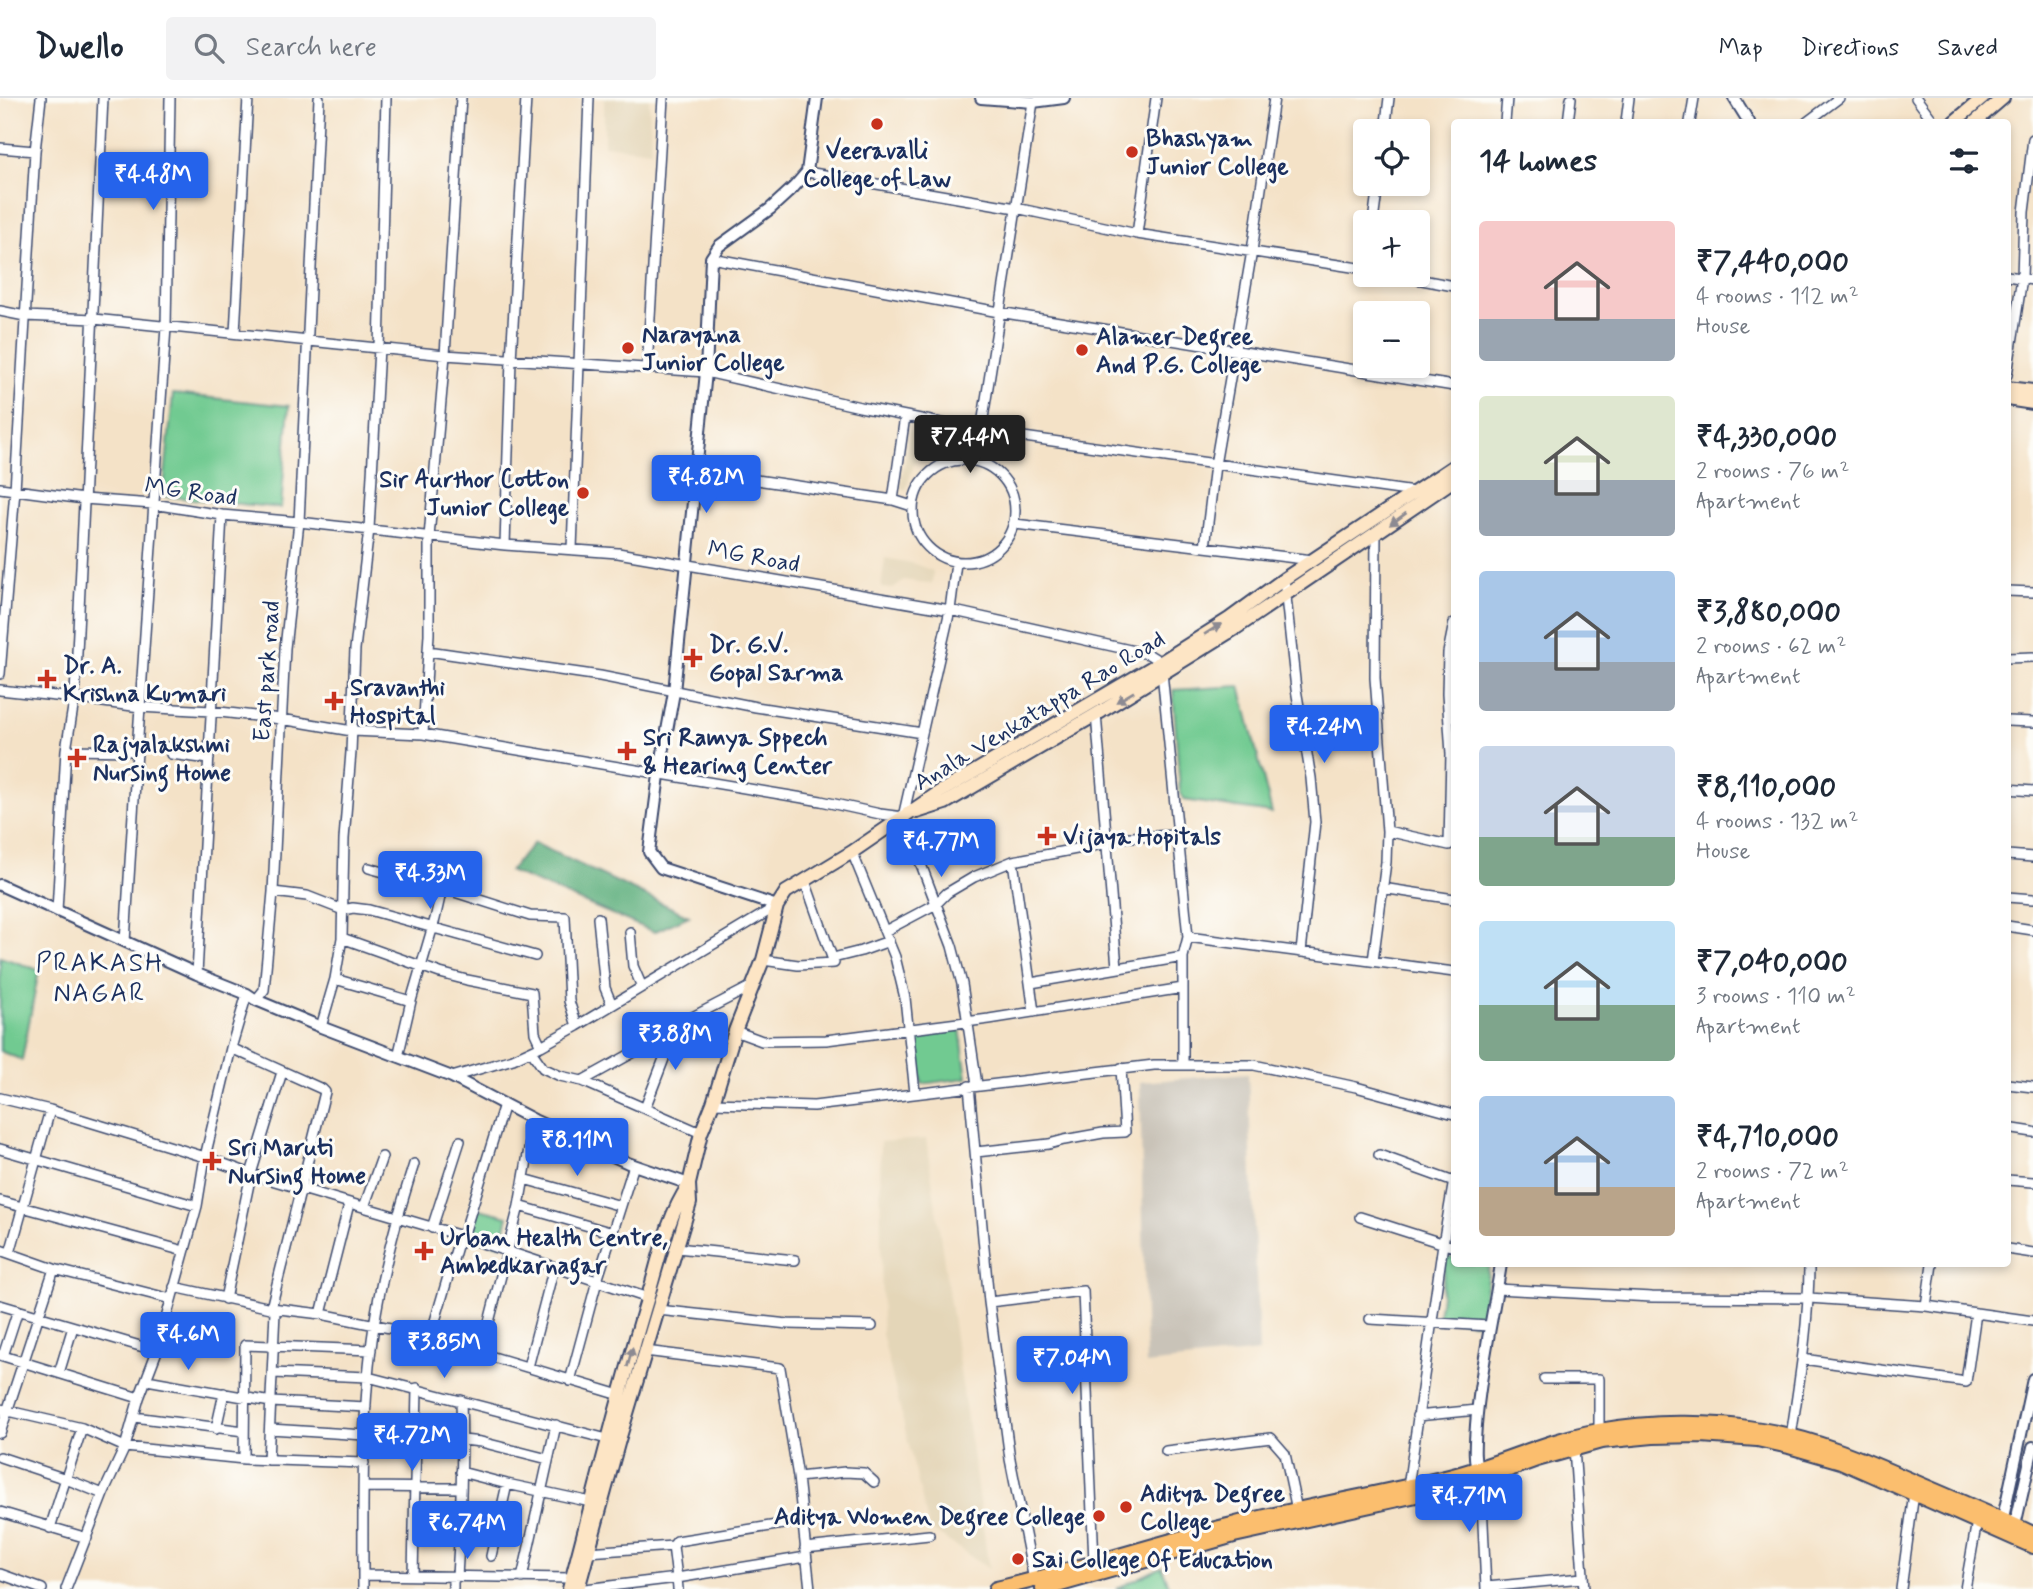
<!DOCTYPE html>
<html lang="en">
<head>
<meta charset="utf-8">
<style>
	body { margin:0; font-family:Mynerve,sans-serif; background:#f2f2f3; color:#1f2937; height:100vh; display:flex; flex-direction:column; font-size:26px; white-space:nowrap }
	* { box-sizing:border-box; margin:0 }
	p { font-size:23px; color:#747a83 }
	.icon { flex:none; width:38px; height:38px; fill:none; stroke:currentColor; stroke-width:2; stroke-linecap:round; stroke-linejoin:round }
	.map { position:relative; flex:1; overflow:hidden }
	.panel { position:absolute; left:1451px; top:21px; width:560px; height:1148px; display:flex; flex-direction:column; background:#fff; border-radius:7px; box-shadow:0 4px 10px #0003 }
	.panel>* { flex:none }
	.fabs { position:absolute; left:1353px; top:21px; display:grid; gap:14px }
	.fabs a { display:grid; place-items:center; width:77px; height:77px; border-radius:7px; background:#fff; box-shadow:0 4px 10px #0003; font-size:35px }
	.price { position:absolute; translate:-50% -60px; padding:0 16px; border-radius:7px; background:#2563eb; color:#fff; font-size:23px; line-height:46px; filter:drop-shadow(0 2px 4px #0008) }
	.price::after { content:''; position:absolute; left:50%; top:42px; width:21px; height:16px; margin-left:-10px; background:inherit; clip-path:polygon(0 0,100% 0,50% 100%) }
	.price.current { background:#222; color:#fff }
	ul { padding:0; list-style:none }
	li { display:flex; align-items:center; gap:21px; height:175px; padding:0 28px }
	li span { display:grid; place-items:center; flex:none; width:196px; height:140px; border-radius:7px; color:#555 }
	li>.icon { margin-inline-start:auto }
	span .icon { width:84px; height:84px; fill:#fffc; stroke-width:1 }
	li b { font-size:30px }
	h2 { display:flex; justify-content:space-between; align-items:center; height:84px; padding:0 28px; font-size:30px }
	header { display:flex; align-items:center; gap:42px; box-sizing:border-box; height:98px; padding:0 35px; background:#fff; border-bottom:2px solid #e0e1e3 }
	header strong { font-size:33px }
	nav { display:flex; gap:38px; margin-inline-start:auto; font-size:24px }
	.search { width:490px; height:63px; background:#f2f2f3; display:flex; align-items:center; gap:18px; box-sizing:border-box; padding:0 24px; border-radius:7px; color:#747a83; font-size:26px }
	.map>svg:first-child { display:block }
	.built { fill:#e4d6b8 }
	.industrial { fill:#c9c3b8 }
	.green { fill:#71ca91; stroke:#467c78; stroke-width:2 }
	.forest { fill:#5cae7b; stroke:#3c6e6c; stroke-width:2 }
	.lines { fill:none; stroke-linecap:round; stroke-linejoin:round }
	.minor-casing { stroke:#3c4a6e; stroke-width:12 }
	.tertiary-casing { stroke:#3c4a6e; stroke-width:14 }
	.secondary-casing { stroke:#3c4a6e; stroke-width:16 }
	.primary-casing { stroke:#3c4a6e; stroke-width:18 }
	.minor { stroke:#fff; stroke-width:9 }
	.tertiary { stroke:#fff; stroke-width:10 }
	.secondary { stroke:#fde5c5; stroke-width:12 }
	.primary { stroke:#fbbe6e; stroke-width:14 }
	.oneway { fill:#8c8a92 }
	.poi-dot { fill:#c8321e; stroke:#fdfcf7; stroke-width:2.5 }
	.labels { text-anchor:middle; stroke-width:6; stroke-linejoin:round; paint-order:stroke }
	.poi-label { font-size:24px; font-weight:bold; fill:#1b2f5e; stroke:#fdfcf7; text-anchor:start }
	.street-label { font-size:24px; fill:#1b2f5e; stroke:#fdfcf7 }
	.neighbourhood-label { font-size:26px; letter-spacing:2px; fill:#1b2f5e; stroke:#fdfcf7 }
</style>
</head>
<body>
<header>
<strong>Dwello</strong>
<div class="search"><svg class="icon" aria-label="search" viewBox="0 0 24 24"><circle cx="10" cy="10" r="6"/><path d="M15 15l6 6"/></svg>Search here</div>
<nav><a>Map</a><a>Directions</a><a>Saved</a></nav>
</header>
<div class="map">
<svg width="2033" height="1491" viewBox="0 0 2033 1491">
	<rect width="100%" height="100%" fill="#fdfcf7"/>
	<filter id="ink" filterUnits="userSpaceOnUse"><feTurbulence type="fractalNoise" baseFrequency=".0143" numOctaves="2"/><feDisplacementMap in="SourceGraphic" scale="14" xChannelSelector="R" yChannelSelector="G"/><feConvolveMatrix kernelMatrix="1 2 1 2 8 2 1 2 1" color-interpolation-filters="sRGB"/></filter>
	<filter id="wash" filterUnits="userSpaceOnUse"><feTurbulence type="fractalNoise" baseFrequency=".00686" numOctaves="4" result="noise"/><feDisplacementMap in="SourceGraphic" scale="28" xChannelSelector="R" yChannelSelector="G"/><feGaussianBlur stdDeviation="1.57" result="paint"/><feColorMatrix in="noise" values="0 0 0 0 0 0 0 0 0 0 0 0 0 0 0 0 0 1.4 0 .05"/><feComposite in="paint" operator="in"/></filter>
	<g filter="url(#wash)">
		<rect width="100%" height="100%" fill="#f4e2c7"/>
		<path class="built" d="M604,0H649L651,53L604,47Z
			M910,333L963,339L961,354L917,356L906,392L900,389Z
			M885,460L915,466L933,473L932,486L904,482L893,491L881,490Z
			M926,1041L989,1471L929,1430L882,1236L880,1044Z"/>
		<path class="industrial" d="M1248,975L1259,1254L1146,1266L1140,984Z"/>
		<path class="green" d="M173,296L289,308L281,410L163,398Z
			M1240,588L1272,715L1184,702L1180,694L1173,592Z
			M0,859L39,872L22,962L0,953Z
			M960,930L967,980L922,986L915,936Z
			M475,1110L508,1118L501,1147L468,1139Z
			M1446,1159L1454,1160V1166H1489L1481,1225L1438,1219Z
			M1162,1469L1170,1491H1116Z"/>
		<path class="forest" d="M534,745L689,818L654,834L509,773Z"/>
	</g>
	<g filter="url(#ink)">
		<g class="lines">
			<g class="minor-casing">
				<path id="minor" d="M1916,0L1934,24
					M1505,24L1507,0
					M1568,24L1571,0
					M1626,24L1629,0
					M1690,24L1694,0
					M1807,24L1839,0
					M1385,33L1389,0
					M0,50L35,53
					M807,74L1016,110L1137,136L1365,171
					M1373,124L1378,86
					M1137,136L1156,0
					M711,160L999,214L1454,288
					M1395,177L1454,188
					M2007,178L2033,182
					M0,213L25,218L94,221L445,257L706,274L860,309L981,333L1414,394L1415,396
					M235,235L248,0
					M647,270L663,0
					M2007,277L2022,180L2024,114L2033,41
					M913 413a51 51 0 1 1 102 0a51 51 0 1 1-102 0Z
					M973,362L981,333L1033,4
					M695,373L893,402L912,408
					M0,390L84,401L153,406L222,417L299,424L505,447L618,455L950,512L1148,556L1161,564L1188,839L1183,859V966
					M893,402L905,318
					M1015,426L1312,462
					M505,447L511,262L526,0
					M1205,449L1215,367L1252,153L1274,0
					M572,451L589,0
					M956,465L950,512L903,719L952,848L962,886L977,987
					M1284,481L1296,591L1311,680L1315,724L1301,854
					M2007,493L2033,494
					M428,553L600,578L756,609L922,635
					M2007,560L2033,559
					M0,576L15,392L35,53L41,0
					M0,592L74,600L140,609L211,613L281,621L352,633L423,636L821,703L880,716L903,719
					M1096,616L1117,869
					M2007,623L2033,624
					M423,636L429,536V439L445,257L461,0
					M137,648L171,649V656L209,661
					M66,652L137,653L166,229L170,0
					M2007,691L2033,693
					M1387,733L1449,747L1451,656L1447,596L1448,555L1454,525
					M1108,740L1178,737
					M852,754L895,859L905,900L915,995
					M2007,757L2033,759
					M1013,763L1034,914
					M369,770L442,790L530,818L565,819L569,903L577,928
					M1382,790L1454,801
					M273,794L307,798L343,812L353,810L369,812L535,858
					M2007,799L2033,801
					M57,813L66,652L75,597L103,0
					M598,820L605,890L612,907
					M2007,828L2033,832
					M885,833L936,806L947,795L974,779L1013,763L1108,745
					M630,834L633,868L642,889
					M1188,839L1454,874
					M342,840L440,875L467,882L532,895L535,935L541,948
					M125,844L137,653
					M833,860L861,853L889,843
					M763,862L798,867L834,865L805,783
					M1373,863L1386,764L1387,733L1375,580L1376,436
					M197,876L222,417
					M335,881L411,903
					M1031,885L1183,859
					M256,902L264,892L273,794L285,550L299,424L319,0
					M321,929L335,881L342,840L344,741L351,654L355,551L369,431L379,250L386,0
					M735,933L762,943L826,942L989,921L1183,890
					M231,950L322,991L325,994L271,1210L275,1214L268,1362
					M531,953L543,970L560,978L582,983L701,1035
					M398,959L411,903L435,821L442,790
					M452,979L513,961L541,948L577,928L777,808
					M582,983L647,947L677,927L754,887
					M2007,986L2033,989
					M969,988L989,1204L1010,1361L1034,1482L1037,1484
					M0,1000L50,1012L205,1059L251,1076L455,1136L648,1200
					M713,1005L814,1008L1154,967H1254L1356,989L1454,1016
					M645,1010L677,927
					M2007,1030L2033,1034
					M0,1051L197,1108
					M976,1054L1049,1046L1064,1042L1103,1035L1125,1034L1121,970
					M1379,1057L1454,1084
					M524,1081L621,1108
					M2007,1082L2033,1084
					M0,1103L184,1153
					M519,1108L613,1135
					M364,1109L382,1059
					M1360,1119L1454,1149
					M432,1130L460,1043
					M463,1139L504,1006
					M677,1150L795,1162
					M2007,1151L2033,1155
					M0,1152L54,1171L171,1201
					M10,1155L50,1012
					M174,1189L271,1210L321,1216L410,1234L620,1297
					M1497,1191L1652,1199L1809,1200L1926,1208L2033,1223
					M225,1201L251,1076L282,974
					M989,1204L1083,1193L1094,1465
					M0,1207L157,1253
					M1926,1208L1932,1166
					M658,1212L788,1226L872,1228
					M321,1216L349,1106
					M1370,1221L1489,1228
					M430,1240L460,1138
					M645,1253L780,1270L798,1379L810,1491
					M481,1255L519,1108L534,1022
					M0,1257L139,1300
					M3,1258L18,1212
					M1803,1261L1966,1284L1976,1215
					M528,1269L554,1169
					M59,1275L73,1229
					M273,1275L368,1279L607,1341
					M1544,1281H1599V1333
					M147,1282L271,1304L366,1309
					M570,1283L597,1183L634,1067
					M0,1311L82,1330L125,1349L244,1361L364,1365
					M1417,1318L1477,1312
					M134,1319L244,1333
					M216,1331L224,1295
					M270,1331L365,1337
					M0,1335L54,1171
					M1791,1338C1800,1280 1809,1224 1809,1166
					M463,1342L481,1344L548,1361
					M1574,1350L1584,1491
					M1166,1353L1271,1340L1285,1356L1297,1412
					M0,1359L66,1381L103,1396
					M244,1361L245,1247L371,1252
					M461,1374L507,1386L591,1404
					M798,1379L845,1374L864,1375L874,1384
					M1481,1382L1486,1491
					M364,1389L461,1390
					M1408,1389L1443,1146L1454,1082
					M0,1414L87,1440
					M50,1430L82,1330
					M673,1448L677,1480L806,1459
					M805,1450L929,1437
					M588,1454L673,1448L677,1443L802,1423
					M491,1458L507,1386
					M0,1476L42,1491
					M363,1477L571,1480
					M413,1477L417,1290
					M522,1480L556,1327
					M1487,1489L1582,1480
					M66,1491L103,1396L125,1349L139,1300L157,1253L197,1108L205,1059L231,950L247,896
					M363,1491C363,1404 361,1314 374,1228C382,1173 397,1119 414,1066
					M453,1491V1482L457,1478C461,1419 463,1360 461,1302
					M585,1491L677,1480L678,1491
					M1901,1491L1914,1395
					M1965,1491L1977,1423"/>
			</g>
			<g class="tertiary-casing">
				<path id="tertiary" d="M981,0L1033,4L1064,0
					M1734,0L1749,24
					M0,787L197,876L247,896L256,902L321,929L452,979L534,1022L628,1065L689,1086
					M777,808L661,770L649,754L659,677L674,594L706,274L711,160L719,148L770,111L794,89L807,74L817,0
					M1478,1376C1473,1360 1475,1344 1476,1327C1480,1273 1493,1219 1501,1166
					M2001,1429L2033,1281
					M2014,1432L2033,1349"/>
			</g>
			<g class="secondary-casing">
				<path id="secondary" d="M1954,24L1983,0
					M1975,24L2003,0
					M2007,290L2033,293
					M2007,301L2033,305
					M917,714L945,705L1102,613L1236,530L1454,382
					M569,1491C595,1394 618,1297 647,1202C659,1163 666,1120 689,1087
					M578,1491L619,1342L690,1105L689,1086L701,1035L713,1005L735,933L763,862L777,808L786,794L852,754L938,695L1161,564L1229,521L1284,481L1454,368"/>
			</g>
			<g class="primary-casing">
				<path id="primary" d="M996,1491C1076,1473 1153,1446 1232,1427C1303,1409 1377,1397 1449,1379C1499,1367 1547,1342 1599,1333C1649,1324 1710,1323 1761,1332C1815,1341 1864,1362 1914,1384C1954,1401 1994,1418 2033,1436
					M1043,1491L1234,1437L1471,1385L1537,1361L1601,1343L1653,1338L1701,1337L1757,1341L1789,1348L1841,1363L2033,1448"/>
			</g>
			<use href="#minor" class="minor"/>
			<use href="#tertiary" class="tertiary"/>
			<use href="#secondary" class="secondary"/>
			<use href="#primary" class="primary"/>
		</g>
		<defs><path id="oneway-solid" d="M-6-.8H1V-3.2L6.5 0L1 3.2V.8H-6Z" transform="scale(1.75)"/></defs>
		<g class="oneway">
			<use href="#oneway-solid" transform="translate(1398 421) rotate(144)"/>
			<use href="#oneway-solid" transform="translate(1213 531) rotate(-32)"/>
			<use href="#oneway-solid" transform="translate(1125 599) rotate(149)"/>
			<use href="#oneway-solid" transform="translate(630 1259) rotate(-75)"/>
		</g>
	</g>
	<g class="poi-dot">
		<circle cx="877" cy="26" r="7"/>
		<circle cx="1132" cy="54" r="7"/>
		<circle cx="628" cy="250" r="7"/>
		<circle cx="1082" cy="252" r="7"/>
		<circle cx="583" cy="395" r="7"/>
		<path d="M689.5 549.5h7v7h7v7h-7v7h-7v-7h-7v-7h7z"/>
		<path d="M43.5 570.5h7v7h7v7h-7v7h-7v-7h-7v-7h7z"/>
		<path d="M330.5 592.5h7v7h7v7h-7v7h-7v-7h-7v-7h7z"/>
		<path d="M623.5 642.5h7v7h7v7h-7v7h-7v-7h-7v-7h7z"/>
		<path d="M73.5 649.5h7v7h7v7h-7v7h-7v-7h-7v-7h7z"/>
		<path d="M1043.5 727.5h7v7h7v7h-7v7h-7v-7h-7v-7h7z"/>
		<path d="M208.5 1052.5h7v7h7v7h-7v7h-7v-7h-7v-7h7z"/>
		<path d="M420.5 1142.5h7v7h7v7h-7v7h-7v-7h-7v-7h7z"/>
		<circle cx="1126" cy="1409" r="7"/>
		<circle cx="1099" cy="1418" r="7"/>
		<circle cx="1018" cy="1461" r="7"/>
	</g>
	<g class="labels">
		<g class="poi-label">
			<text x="1146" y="48">Bhashyam<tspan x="1146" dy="28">Junior College</tspan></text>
			<text x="877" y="60" text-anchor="middle">Veeravalli<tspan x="877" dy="28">College of Law</tspan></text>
			<text x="642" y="244">Narayana<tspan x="642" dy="28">Junior College</tspan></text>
			<text x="1096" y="246">Alamer Degree<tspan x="1096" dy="28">And P.G. College</tspan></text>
			<text x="569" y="389" text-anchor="end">Sir Aurthor Cotton<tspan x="569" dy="28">Junior College</tspan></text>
			<text x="709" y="554">Dr. G.V.<tspan x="709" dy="28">Gopal Sarma</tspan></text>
			<text x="63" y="575">Dr. A.<tspan x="63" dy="28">Krishna Kumari</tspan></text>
			<text x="350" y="597">Sravanthi<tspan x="350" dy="28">Hospital</tspan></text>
			<text x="643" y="647">Sri Ramya Sppech<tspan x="643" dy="28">&amp; Hearing Center</tspan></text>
			<text x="93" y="654">Rajyalakshmi<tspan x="93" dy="28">Nursing Home</tspan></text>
			<text x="1063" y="746">Vijaya Hopitals</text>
			<text x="228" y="1057">Sri Maruti<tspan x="228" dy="28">Nursing Home</tspan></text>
			<text x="440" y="1147">Urban Health Centre,<tspan x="440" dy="28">Ambedkarnagar</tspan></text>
			<text x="1140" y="1403">Aditya Degree<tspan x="1140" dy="28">College</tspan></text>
			<text x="1085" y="1426" text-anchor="end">Aditya Women Degree College</text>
			<text x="1032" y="1469">Sai College Of Education</text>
		</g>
		<g class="street-label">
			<text transform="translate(191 393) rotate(8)" y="8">MG Road</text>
			<text transform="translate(754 458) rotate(10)" y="8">MG Road</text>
			<text transform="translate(266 573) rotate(-86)" y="8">East park road</text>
			<text transform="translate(1039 612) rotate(-31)" y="8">Anala Venkatappa Rao Road</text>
		</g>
		<g class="neighbourhood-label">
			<text x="100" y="873">PRAKASH<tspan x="100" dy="30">NAGAR</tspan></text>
		</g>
	</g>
</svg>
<div class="fabs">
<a><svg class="icon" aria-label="locate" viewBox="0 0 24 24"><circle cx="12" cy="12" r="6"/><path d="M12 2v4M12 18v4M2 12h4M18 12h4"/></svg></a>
<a>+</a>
<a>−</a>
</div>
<b class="price" style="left:153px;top:114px">₹4.48M</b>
<b class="price current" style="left:970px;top:377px">₹7.44M</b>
<b class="price" style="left:706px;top:417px">₹4.82M</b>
<b class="price" style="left:1324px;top:667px">₹4.24M</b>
<b class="price" style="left:941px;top:781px">₹4.77M</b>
<b class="price" style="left:430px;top:813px">₹4.33M</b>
<b class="price" style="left:675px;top:974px">₹3.88M</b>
<b class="price" style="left:577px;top:1080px">₹8.11M</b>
<b class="price" style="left:188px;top:1274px">₹4.6M</b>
<b class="price" style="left:444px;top:1282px">₹3.85M</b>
<b class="price" style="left:1072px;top:1298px">₹7.04M</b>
<b class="price" style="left:412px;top:1375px">₹4.72M</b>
<b class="price" style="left:1469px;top:1436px">₹4.71M</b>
<b class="price" style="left:467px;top:1463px">₹6.74M</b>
<section class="panel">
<h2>14 homes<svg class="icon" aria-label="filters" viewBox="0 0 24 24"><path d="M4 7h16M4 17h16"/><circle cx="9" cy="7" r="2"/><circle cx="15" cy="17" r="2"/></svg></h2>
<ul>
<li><span style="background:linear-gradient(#f6c9c9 70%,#9aa5b1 0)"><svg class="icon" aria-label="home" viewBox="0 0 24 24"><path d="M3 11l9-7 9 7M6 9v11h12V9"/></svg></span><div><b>₹7,440,000</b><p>4 rooms · 112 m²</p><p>House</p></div></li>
<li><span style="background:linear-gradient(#dfe7d0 60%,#9aa5b1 0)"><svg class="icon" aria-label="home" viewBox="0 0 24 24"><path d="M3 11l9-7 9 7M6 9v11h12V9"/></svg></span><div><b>₹4,330,000</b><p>2 rooms · 76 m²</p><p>Apartment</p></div></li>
<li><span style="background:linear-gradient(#a9c7e8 65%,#9aa5b1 0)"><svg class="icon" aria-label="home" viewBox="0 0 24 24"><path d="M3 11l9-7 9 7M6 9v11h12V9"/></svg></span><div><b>₹3,880,000</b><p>2 rooms · 62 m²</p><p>Apartment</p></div></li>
<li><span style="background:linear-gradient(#c9d6e8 65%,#7fa58c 0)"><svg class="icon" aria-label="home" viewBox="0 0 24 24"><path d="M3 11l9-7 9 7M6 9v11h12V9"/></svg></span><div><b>₹8,110,000</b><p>4 rooms · 132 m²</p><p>House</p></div></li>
<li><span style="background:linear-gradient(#bfe0f5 60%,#7fa58c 0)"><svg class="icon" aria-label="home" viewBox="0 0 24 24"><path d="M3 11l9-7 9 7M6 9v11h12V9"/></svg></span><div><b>₹7,040,000</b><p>3 rooms · 110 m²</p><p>Apartment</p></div></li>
<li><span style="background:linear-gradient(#a9c7e8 65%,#b9a48a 0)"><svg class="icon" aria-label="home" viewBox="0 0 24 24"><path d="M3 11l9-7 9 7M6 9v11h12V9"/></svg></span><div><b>₹4,710,000</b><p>2 rooms · 72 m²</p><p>Apartment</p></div></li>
</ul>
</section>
</div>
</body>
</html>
